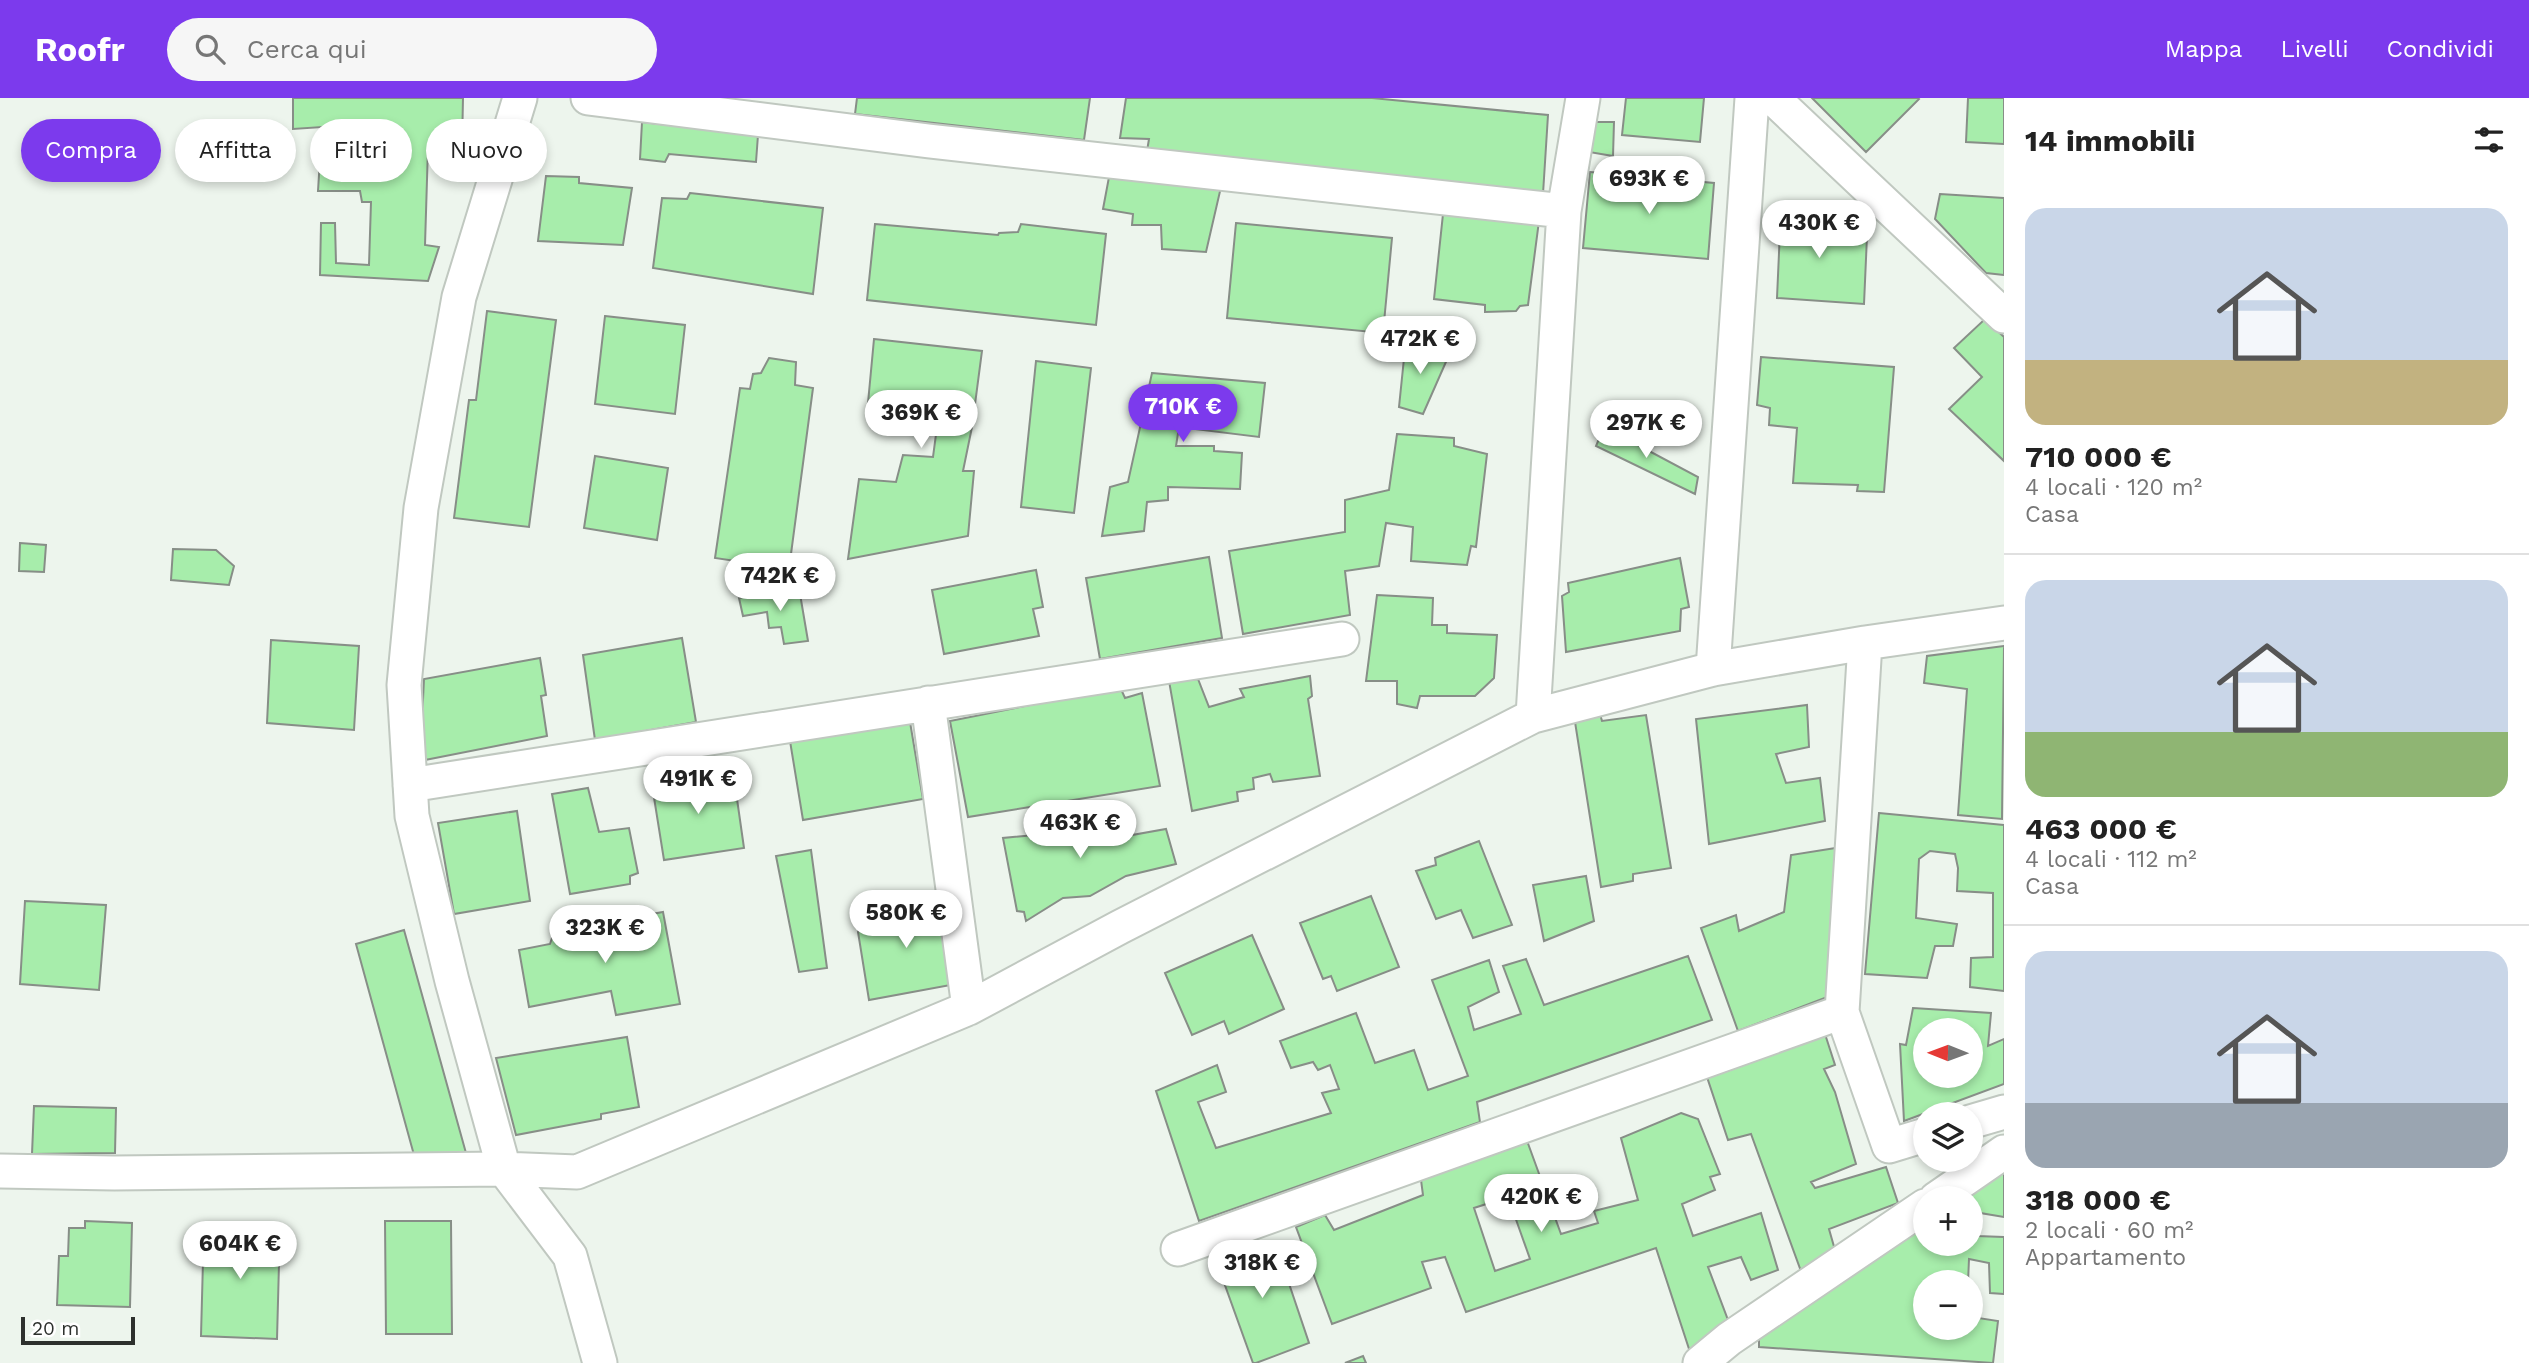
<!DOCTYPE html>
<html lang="it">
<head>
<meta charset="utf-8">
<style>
	body { margin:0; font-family:"Work Sans",sans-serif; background:#f6f6f6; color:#222; height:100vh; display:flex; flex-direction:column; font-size:26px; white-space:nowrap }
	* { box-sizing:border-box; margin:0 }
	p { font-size:23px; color:#767676 }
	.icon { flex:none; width:38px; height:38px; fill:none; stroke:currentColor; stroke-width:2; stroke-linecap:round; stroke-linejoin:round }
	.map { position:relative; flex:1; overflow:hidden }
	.side { display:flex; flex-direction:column; background:#fff; width:525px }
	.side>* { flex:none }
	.banner { position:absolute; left:21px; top:21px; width:665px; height:63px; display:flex; gap:14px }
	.needle { width:46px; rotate:271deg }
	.buttons { position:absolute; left:1913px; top:920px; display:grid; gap:14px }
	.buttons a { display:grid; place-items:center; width:70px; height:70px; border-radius:50%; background:#fff; box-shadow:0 4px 10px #0003; font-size:35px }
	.scale { position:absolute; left:21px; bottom:18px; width:114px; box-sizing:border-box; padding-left:7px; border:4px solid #2d302d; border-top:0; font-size:19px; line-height:24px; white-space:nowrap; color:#2d302d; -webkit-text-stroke:5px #fff; paint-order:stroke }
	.price { position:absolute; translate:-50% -60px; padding:0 16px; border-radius:24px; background:#fff; color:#222; font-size:23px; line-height:46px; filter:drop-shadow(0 2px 4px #0008) }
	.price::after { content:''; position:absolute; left:50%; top:42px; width:21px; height:16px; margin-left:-10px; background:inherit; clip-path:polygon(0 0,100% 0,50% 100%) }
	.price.active { background:#7c3aed; color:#fff }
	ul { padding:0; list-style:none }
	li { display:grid; align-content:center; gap:14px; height:371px; padding:0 21px }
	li+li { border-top:2px solid #e0e0e0 }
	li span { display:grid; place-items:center; height:217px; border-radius:21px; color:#555 }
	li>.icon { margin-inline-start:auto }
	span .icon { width:126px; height:126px; fill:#fffc; stroke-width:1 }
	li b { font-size:30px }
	h2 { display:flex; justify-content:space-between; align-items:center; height:84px; padding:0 21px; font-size:30px }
	.tag { padding:0 24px; border-radius:32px; background:#fff; box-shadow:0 4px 10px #0003; font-size:24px; line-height:63px }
	.tag.active { background:#7c3aed; color:#fff }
	header { display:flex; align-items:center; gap:42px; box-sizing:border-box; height:98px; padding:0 35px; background:#7c3aed; color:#fff }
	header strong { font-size:33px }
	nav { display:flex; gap:38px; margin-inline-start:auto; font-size:24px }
	.search { width:490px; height:63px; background:#f6f6f6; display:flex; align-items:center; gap:18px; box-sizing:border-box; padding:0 24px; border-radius:38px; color:#767676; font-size:26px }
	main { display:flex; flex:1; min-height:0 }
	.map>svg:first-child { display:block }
	.building { fill:#a7edab; stroke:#878e87; stroke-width:2; fill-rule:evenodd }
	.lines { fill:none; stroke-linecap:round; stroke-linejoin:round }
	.minor-casing { stroke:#c0c8c0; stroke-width:37 }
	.minor { stroke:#fff; stroke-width:33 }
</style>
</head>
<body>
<header>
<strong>Roofr</strong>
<div class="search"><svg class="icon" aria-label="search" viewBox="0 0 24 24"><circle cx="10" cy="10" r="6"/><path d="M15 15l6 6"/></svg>Cerca qui</div>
<nav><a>Mappa</a><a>Livelli</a><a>Condividi</a></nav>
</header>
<main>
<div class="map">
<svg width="2004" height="1265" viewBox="0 0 2004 1265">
	<rect width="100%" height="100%" fill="#edf5ed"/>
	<path class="building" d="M293,0H463L462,48L428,49L425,147L439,149L428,183L320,177L321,125H335L336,165L369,167L371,104H362L360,93H318L322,29L293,31Z
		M857,0H1090L1084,42L855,16Z
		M1126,0H1372L1548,17L1543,96L1147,53L1149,41L1120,40Z
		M1626,0H1704L1700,44L1622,37Z
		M1812,0H1918L1919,1L1866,54Z
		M1968,0H2004V46L1966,44Z
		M642,24L758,37L756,64L669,56L665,64L640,61Z
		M1591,24H1614L1613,58L1589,54Z
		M1590,74L1714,85L1708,161L1583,150Z
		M546,78L579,79V85L632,90L623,147L538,143Z
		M1109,79L1221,89L1206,154L1162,151L1161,127H1132L1133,116L1103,111Z
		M690,95L823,110L813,196L653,170L662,100L687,101Z
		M1940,96L2004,100V177L1986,175L1935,121Z
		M1781,110L1816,111V121L1834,122V137L1867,138L1864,206L1777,200Z
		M1443,116L1539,123L1528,207L1520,208L1516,213L1485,214V207L1434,201Z
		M1236,125L1392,140L1383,235L1227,220Z
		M875,126L998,137L999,135L1018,134L1021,126L1106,136L1096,227L867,202Z
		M487,213L556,222L529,429L454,420L469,302H476Z
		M605,218L685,227L675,316L595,306Z
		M1985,221L2004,239V363L1949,311L1982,279L1954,250Z
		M874,241L982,253L972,329L963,373H974L968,438L848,461L859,381L896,384L903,357L933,359L939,314L868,305Z
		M1406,241L1449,257L1423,316L1399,309Z
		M1761,259L1894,269L1884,394L1857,393L1858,387L1793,385L1797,330L1769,327L1770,310L1757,307Z
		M769,260L796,264L795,287L813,290L789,471L715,460L740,290L750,291L753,276L761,275Z
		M1036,263L1091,270L1074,415L1021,409Z
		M1152,275L1265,285L1259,339L1179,329L1176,348H1214V353L1242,355L1240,391L1168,389V402L1147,404L1144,433L1102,438L1110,389L1128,384Z
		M1604,329L1698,379L1695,396L1596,348Z
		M1397,336L1454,340V348L1487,356L1476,449L1471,448L1467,467L1411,463L1413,429L1386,425L1379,468L1345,473L1350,517L1243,536L1229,453L1345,434V402L1389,392Z
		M595,358L668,370L657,442L584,430Z
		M20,445L46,447L44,474L19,473Z
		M173,451L216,452L234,468L229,487L171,482Z
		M1209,459L1222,540L1100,561L1086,480Z
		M1680,460L1689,509L1681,511L1680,533L1566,554L1562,498L1569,494L1568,485Z
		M1036,472L1043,509L1033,511L1039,538L944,556L932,492Z
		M799,490L808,543L784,546L781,529L769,530L767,514L743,518L739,500Z
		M1377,497L1433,500L1432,527H1447V535L1497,537L1494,580L1475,598H1420L1417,610L1397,606V583H1366Z
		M682,540L696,624L595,642L583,557Z
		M271,542L359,548L354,632L267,625Z
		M2004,548L2002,721L1958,717L1967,591L1924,585L1927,558Z
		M540,560L546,597L541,598L547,638L420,663L424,581Z
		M1310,578L1312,598L1308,601L1320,678L1273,684L1270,676L1253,680L1254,691L1237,694L1238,703L1192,713L1169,583L1198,581L1209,609L1244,599L1240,591Z
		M1120,589L1125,600L1142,595L1160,688L968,719L950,623Z
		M1807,607L1809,649L1776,656L1786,685L1820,680L1825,723L1709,746L1696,621Z
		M1600,616L1602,623L1646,617L1671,770L1633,776V783L1601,789L1575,624Z
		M910,624L923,701L803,722L790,643Z
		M733,673L744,750L664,762L652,687Z
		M588,690L599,734L629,730L638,775L630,778V786L570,796L552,696Z
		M517,713L530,803L454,816L438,725Z
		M1127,714L1132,737L1166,731L1176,766L1126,778L1090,798L1063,800L1026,823L1024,814L1017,813L1003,740L1046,736V728L1078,721L1080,726L1106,723L1107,718Z
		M1879,715L2004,727V893L1970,889L1971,860L1993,859V795L1957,793L1958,770L1955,756L1930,753L1919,761L1916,820L1957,826L1953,848H1935L1927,880L1865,876Z
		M1479,743L1512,827L1473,840L1461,812L1436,821L1416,773L1436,767L1435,760Z
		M1842,749L1830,898L1738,933L1701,830L1736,817L1739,833L1784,814L1791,757Z
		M811,752L827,870L799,874L776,758Z
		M1586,778L1594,823L1544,843L1533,787Z
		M1371,798L1399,869L1337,893L1331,878L1323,881L1300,825Z
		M939,800L956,886L869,902L858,834L871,826V813Z
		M25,803L106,807L99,892L20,886Z
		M663,814L680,906L616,917L611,893L529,909L519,852L550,846L554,834Z
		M404,832L466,1055L414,1057L356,846Z
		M1252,837L1284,911L1229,936L1224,923L1192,937L1165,875Z
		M1688,858L1712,922L1477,1004L1480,1024L1199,1123L1156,993L1217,967L1226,994L1198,1004L1216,1050L1331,1015L1322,995L1339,991L1330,967L1318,972L1313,964L1291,970L1280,943L1356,915L1375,965L1414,952L1428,992L1468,978L1432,882L1489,862L1499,894L1468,909L1474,932L1521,916L1503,868L1526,861L1544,907Z
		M1913,910L1991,915L1988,948L2004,941V986L1904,1023L1900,946L1906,947ZM1925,933H1970V978H1925Z
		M1825,936L1835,967L1824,971L1835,994L1856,1066L1811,1084L1815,1090L1886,1069L1898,1105L1829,1131L1835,1152L1802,1176L1751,1036L1728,1042L1707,979Z
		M627,939L639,1009L601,1016V1021L516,1037L496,960Z
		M34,1008L116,1010L115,1055L32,1056Z
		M1681,1015L1698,1021L1720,1076L1710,1079L1715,1092L1682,1106L1693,1138L1761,1115L1778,1172L1751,1182L1741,1159L1708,1169L1731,1230L1692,1260L1656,1150L1466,1214L1445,1159L1422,1164L1431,1190L1332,1226L1296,1129L1325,1117L1334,1132L1423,1097L1421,1082L1526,1040L1561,1136L1598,1125L1594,1113L1638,1102L1621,1040ZM1508,1099L1530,1161L1495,1173L1474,1110Z
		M2004,1067V1119L1980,1115V1126L1973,1123L1977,1138L2004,1139V1196L1990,1195L1989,1165L1969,1161L1968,1185H1925V1230H1970V1206H1978V1220L1998,1223L1993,1265L1759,1249V1241L1925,1123V1146H1970V1101H1956Z
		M85,1123L132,1125L130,1209L57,1207L59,1158H68L69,1130H85Z
		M385,1123H451L452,1236H386Z
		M204,1125L280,1128L277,1241L201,1238Z
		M1246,1143L1251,1155L1276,1147L1309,1245L1256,1265H1253L1213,1154Z
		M1363,1258L1366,1265H1345Z"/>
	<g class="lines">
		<g class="minor-casing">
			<path id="minor" d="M520,0L459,199L421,410L404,587L412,718L452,883L504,1071L570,1158L600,1265
				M588,0L929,43L1564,113
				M1773,0L2004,218
				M1865,545L1842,914L1889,1048L1925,1037
				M1713,571L1752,0
				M928,605L969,910
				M1533,618L1564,113L1583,0
				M410,687L1342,541
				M1970,1024L2004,1014
				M0,1073L114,1075L504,1071L577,1074L969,910L1120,829L1533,618L1713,571L1865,545L2004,525
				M1936,1101L2004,1054
				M1178,1151L1842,914
				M1700,1265L1729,1241L1925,1108"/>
		</g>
		<use href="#minor" class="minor"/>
	</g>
</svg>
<div class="buttons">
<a><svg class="needle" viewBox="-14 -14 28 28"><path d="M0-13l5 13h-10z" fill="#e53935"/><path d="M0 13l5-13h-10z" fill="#767676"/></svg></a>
<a><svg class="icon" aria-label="layers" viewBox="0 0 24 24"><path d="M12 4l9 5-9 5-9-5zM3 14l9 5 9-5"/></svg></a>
<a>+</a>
<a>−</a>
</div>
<div class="scale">20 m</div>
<b class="price" style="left:1649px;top:118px">693K €</b>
<b class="price" style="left:1819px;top:162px">430K €</b>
<b class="price" style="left:1420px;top:278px">472K €</b>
<b class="price active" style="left:1183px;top:346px">710K €</b>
<b class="price" style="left:921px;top:352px">369K €</b>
<b class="price" style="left:1646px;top:362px">297K €</b>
<b class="price" style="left:780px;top:515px">742K €</b>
<b class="price" style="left:698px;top:718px">491K €</b>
<b class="price" style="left:1080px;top:762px">463K €</b>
<b class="price" style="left:906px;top:852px">580K €</b>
<b class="price" style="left:605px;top:867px">323K €</b>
<b class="price" style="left:1541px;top:1136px">420K €</b>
<b class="price" style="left:240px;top:1183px">604K €</b>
<b class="price" style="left:1262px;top:1202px">318K €</b>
<div class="banner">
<a class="tag active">Compra</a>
<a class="tag">Affitta</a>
<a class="tag">Filtri</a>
<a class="tag">Nuovo</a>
</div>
</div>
<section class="side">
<h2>14 immobili<svg class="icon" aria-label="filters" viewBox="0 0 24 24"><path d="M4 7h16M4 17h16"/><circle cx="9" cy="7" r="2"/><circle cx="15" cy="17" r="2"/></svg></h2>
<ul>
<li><span style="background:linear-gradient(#c9d6e8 70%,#c2b280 0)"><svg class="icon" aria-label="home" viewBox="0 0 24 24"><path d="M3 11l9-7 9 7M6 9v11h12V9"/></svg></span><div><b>710 000 €</b><p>4 locali · 120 m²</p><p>Casa</p></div></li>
<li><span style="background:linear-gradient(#c9d6e8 70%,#8fb573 0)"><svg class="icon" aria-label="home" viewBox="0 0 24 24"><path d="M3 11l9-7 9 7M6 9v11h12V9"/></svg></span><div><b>463 000 €</b><p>4 locali · 112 m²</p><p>Casa</p></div></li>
<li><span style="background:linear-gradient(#c9d6e8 70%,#9aa5b1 0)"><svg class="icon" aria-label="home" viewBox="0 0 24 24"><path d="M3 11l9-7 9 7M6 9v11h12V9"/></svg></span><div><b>318 000 €</b><p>2 locali · 60 m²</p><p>Appartamento</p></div></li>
</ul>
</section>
</main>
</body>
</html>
